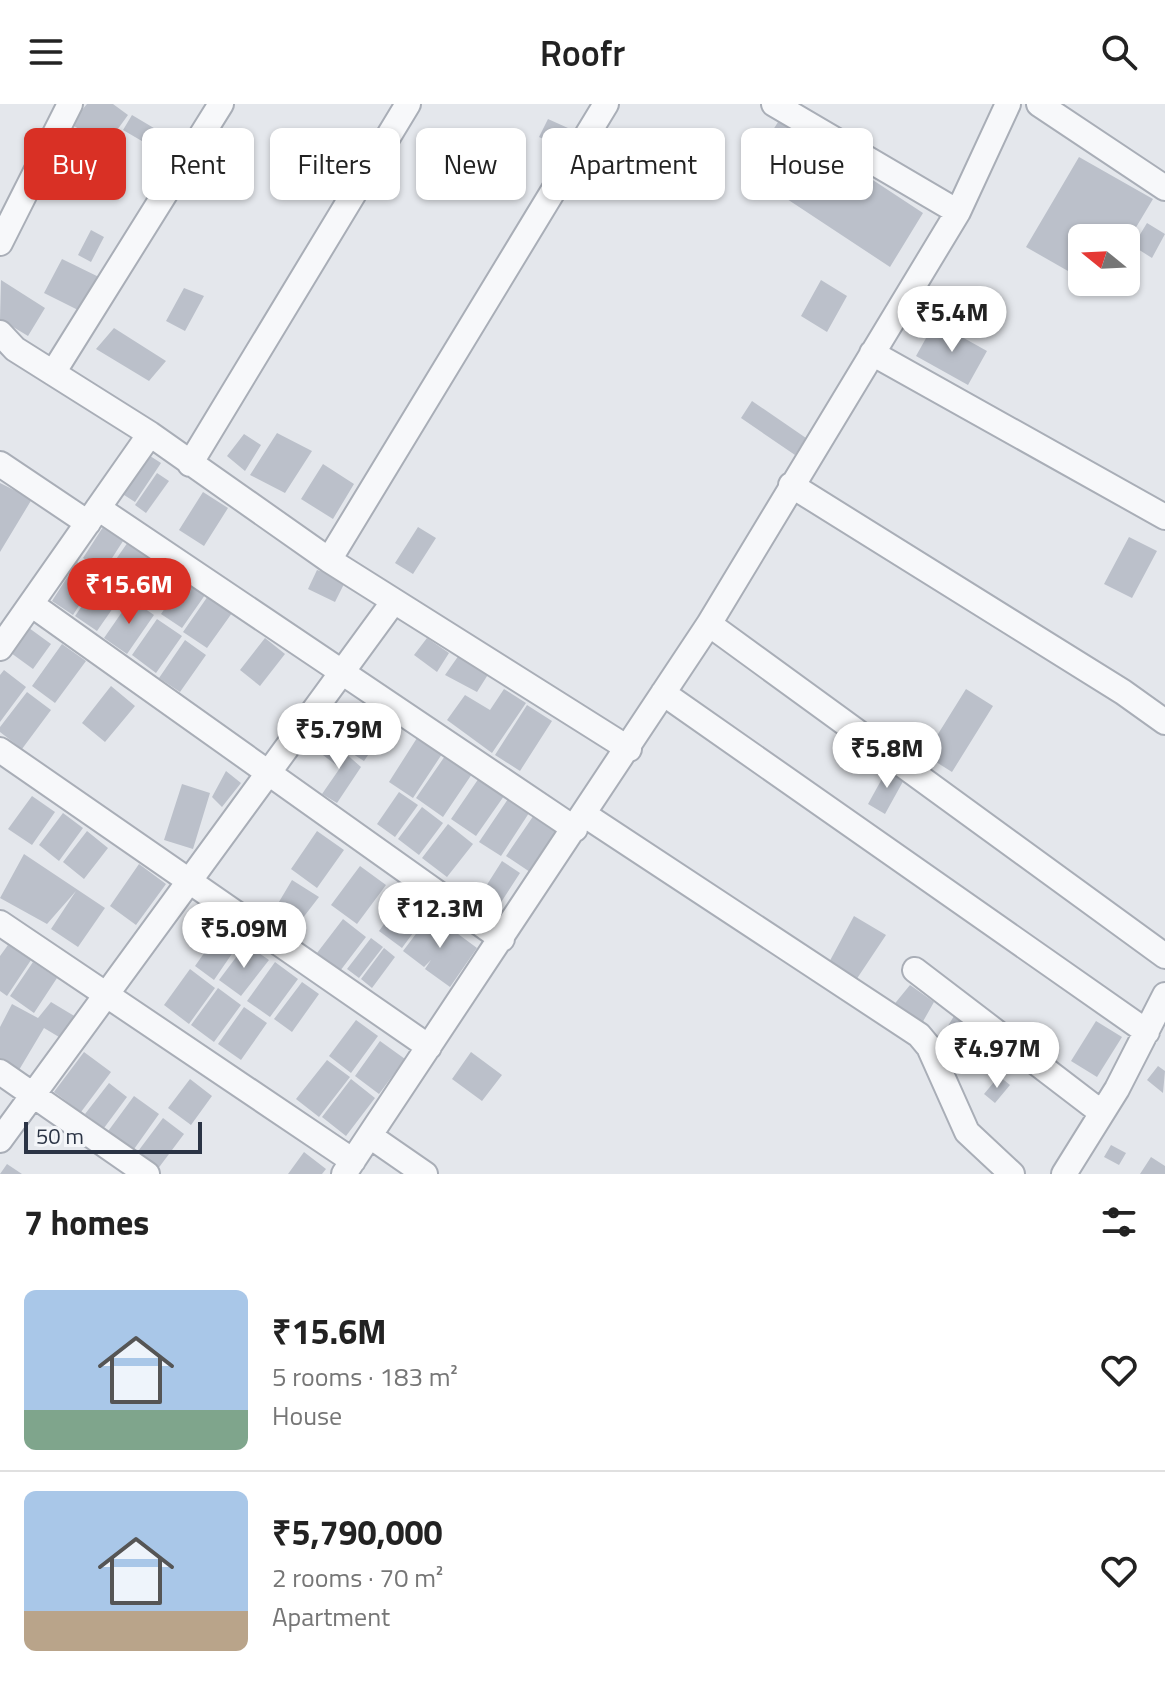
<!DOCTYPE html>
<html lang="en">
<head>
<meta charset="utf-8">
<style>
	body { margin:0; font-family:"Titillium Web",sans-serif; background:#f6f6f6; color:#222; height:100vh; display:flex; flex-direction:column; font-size:30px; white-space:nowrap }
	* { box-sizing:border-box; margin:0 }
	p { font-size:26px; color:#767676 }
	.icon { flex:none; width:44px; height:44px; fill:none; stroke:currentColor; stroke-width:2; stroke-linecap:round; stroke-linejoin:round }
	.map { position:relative; height:1070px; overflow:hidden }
	.drawer { display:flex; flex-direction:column; background:#fff; flex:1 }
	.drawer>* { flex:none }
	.banner { position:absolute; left:24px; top:24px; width:1118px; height:72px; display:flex; gap:16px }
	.needle { width:52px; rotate:288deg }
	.fabs { position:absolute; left:1068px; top:120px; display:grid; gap:16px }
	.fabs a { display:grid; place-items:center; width:72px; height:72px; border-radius:12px; background:#fff; box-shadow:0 2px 6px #0004; font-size:40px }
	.scale { position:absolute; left:24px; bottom:20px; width:178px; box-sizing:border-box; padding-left:8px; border:4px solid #2b3445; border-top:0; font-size:22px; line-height:28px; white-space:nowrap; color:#2b3445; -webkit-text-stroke:6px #f4f6f9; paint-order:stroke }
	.price { position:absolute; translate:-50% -68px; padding:0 18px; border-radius:28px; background:#fff; color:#222; font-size:26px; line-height:52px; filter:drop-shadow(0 2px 4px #0008) }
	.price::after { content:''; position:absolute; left:50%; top:48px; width:24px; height:18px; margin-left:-12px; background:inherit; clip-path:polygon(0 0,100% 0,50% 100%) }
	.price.selected { background:#d93025; color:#fff }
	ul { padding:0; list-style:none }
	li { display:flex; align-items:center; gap:24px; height:200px; padding:0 24px }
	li+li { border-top:2px solid #e0e0e0 }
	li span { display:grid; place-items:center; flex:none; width:224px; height:160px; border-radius:12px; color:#555 }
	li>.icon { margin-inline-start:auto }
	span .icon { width:96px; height:96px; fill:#fffc; stroke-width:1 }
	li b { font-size:34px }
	h2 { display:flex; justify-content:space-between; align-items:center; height:96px; padding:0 24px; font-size:34px }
	.chip { padding:0 28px; border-radius:12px; background:#fff; box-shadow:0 2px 6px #0004; font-size:28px; line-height:72px }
	.chip.selected { background:#d93025; color:#fff }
	header { display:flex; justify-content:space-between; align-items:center; height:104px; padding:0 24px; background:#fff; font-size:36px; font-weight:600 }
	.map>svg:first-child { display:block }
	.building { fill:#bbc0ca }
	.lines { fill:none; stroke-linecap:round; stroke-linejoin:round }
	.minor-casing { stroke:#a9aeb7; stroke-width:28 }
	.minor { stroke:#f7f8fa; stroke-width:24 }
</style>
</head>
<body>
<header><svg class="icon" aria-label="menu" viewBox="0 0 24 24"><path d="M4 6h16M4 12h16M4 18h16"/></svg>Roofr<svg class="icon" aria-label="search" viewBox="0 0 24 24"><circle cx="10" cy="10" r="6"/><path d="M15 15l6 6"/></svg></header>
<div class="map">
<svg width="1165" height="1070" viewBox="0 0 1165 1070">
	<rect width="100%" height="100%" fill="#e4e7ec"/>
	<path class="building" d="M87,0H113L128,11L107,40L70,20Z
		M132,11L179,39L171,54L123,26Z
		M548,15L568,24L558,42L539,33Z
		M780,15L923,109L890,163L746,68Z
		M1079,53L1153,95L1126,140V134H1082V175L1026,143Z
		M1147,119L1165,130L1152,154L1133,142Z
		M91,126L104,133L91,158L78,151Z
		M62,155L103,175L80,207L44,189Z
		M1,176L45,204L28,232L0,215Z
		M821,176L847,192L827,228L801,212Z
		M184,184L204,192L185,227L166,217Z
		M935,218L987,247L968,281L916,252Z
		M114,224L166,257L149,277L96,245Z
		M752,297L806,334L795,351L741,314Z
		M277,329L312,347L285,389L250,371Z
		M244,330L261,341L245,367L227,352Z
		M147,350L161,359L135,398L121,389Z
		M323,360L354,380L333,415L301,395Z
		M157,369L169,377L146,409L135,401Z
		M0,379L32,395L0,448Z
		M203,388L228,404L204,442L179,426Z
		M105,420L125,434L103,468L83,454Z
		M418,423L436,434L413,470L395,459Z
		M1129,433L1157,447L1132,494L1104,480Z
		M128,438L150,453L126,486L105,471Z
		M77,458L98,472L73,511L52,497Z
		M156,458L180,474L159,506L135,489Z
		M317,466L346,476L335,498L308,485Z
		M100,476L122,491L97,527L75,512Z
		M184,476L205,491L182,524L161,510Z
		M208,492L232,509L207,544L183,528Z
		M131,495L154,511L127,550L104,534Z
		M157,515L182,532L156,569L132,551Z
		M29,524L51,540L33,565L11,549Z
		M265,534L285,550L260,582L240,566Z
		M427,534L449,549L437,568L414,551Z
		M185,536L206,551L180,588L159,574Z
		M62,540L86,557L55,599L32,582Z
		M459,551L489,569L477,588L445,571Z
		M4,566L26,583L0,618V571Z
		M111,582L135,602L105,638L82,619Z
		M504,585L526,599L492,649L447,616L465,591L490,606Z
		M966,585L993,602L952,668L925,651Z
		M27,588L51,606L22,645L0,628V623Z
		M527,601L552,617L520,667L495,651Z
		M366,606L389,620L364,657L342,643Z
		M328,634L361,663L337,699L322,690L340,664L319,648Z
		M417,634L442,650L413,694L389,678Z
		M445,652L472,670L443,713L416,694Z
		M889,662L906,672L885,710L868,700Z
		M226,667L241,679L222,703L212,693Z
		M479,674L504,692L476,732L451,715Z
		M182,680L210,689L193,745L164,736Z
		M399,688L418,701L395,733L377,720Z
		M32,692L55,708L32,741L8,725Z
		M508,695L529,709L501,752L479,738Z
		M422,703L443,719L419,751L398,735Z
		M63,709L83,724L59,757L39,741Z
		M534,711L557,726L530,768L506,752Z
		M448,720L473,740L447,773L422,754Z
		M87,727L108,744L84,775L63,758Z
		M317,727L344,746L317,784L291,765Z
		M24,750L105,804L78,843L51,825L76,787L47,820L0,794Z
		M502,757L520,769L494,809L476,798Z
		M139,760L166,780L136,821L110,802Z
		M360,762L386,781L357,820L331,801Z
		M292,776L319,793L292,828L270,813Z
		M406,790L429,807L402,844L379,827Z
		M431,810L477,844L450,883L425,865L431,856L424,863L403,847Z
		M854,812L886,831L854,879L826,864Z
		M343,815L366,833L340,867L317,849Z
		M221,825L240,838L214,876L195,862Z
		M371,834L383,843L359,874L347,865Z
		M246,840L269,856L241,892L219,876Z
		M8,841L31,856L7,892L0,887V852Z
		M384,844L395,853L372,884L361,875Z
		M33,858L57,874L34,909L10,892Z
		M275,858L298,875L270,913L247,897Z
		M190,865L215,884L189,920L164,901Z
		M302,878L319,890L292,928L274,915Z
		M910,881L934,898L921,921L892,903Z
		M218,884L241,901L214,938L191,921Z
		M51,898L76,913L59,933L44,924L19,966L0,954V923L12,900L38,914Z
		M244,903L267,919L241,956L218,940Z
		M954,912L982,934L966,965L937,940Z
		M356,916L378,932L351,969L329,952Z
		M1096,917L1122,933L1097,973L1071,957Z
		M380,937L405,955L379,990L355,972Z
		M84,948L111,968L81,1008L54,988Z
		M471,948L502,971L482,997L452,975Z
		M327,956L350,973L319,1013L296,995Z
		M1158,962L1165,967L1163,989L1147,976Z
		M999,972L1010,981L995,999L984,990Z
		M190,975L212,992L191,1021L168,1004Z
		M351,975L375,994L346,1032L322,1013Z
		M109,979L127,993L104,1024L85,1010Z
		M134,992L159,1010L132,1048L106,1030Z
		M163,1014L184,1030L157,1066L136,1050Z
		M1111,1041L1126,1049L1119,1061L1104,1053Z
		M304,1048L326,1065L322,1070H288Z
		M1151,1053L1165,1062V1070H1140Z
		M7,1060L22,1070H0Z"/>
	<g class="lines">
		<g class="minor-casing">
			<path id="minor" d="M774,0L958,108
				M1039,0L1165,84
				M0,139L70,0
				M0,229L15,245L150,330L329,456L629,645
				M872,249L1165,413
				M53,269L221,0
				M0,360L88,419
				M190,360L408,0
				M791,381L1123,588L1165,618
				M98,404L575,725
				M329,456L606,0
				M31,500L502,835
				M709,520L1165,852
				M0,544L150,330
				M663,589L1147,928
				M0,646L429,943
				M585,711L919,931L929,943L967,1028L1012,1070
				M0,819L353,1057
				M915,866L1102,1009
				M0,968L147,1070
				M370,1032L425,1070
				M0,1036L394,497
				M344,1070L709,520L958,108L1008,0
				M1064,1070L1117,985L1165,891"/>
		</g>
		<use href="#minor" class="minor"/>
	</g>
</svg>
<div class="fabs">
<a><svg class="needle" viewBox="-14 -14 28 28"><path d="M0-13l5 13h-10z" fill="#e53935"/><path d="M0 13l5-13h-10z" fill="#767676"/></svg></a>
</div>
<div class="scale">50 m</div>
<b class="price" style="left:952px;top:250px">₹5.4M</b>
<b class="price selected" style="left:129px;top:522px">₹15.6M</b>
<b class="price" style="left:339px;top:667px">₹5.79M</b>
<b class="price" style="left:887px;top:686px">₹5.8M</b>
<b class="price" style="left:440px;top:846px">₹12.3M</b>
<b class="price" style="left:244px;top:866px">₹5.09M</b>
<b class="price" style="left:997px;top:986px">₹4.97M</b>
<div class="banner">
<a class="chip selected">Buy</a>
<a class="chip">Rent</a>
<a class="chip">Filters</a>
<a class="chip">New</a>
<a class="chip">Apartment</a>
<a class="chip">House</a>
</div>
</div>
<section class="drawer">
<h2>7 homes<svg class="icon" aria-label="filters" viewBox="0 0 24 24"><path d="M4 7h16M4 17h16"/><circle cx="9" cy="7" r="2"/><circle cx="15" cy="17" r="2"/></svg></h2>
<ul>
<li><span style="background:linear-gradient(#a9c7e8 75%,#7fa58c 0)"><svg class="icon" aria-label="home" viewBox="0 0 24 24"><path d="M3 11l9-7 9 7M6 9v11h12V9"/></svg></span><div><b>₹15.6M</b><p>5 rooms · 183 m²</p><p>House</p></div><svg class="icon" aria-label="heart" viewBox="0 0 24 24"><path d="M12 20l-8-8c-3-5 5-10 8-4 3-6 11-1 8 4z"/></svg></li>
<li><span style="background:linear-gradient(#a9c7e8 75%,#b9a48a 0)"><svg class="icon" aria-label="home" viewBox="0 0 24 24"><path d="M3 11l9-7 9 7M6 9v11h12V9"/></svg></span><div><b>₹5,790,000</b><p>2 rooms · 70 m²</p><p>Apartment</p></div><svg class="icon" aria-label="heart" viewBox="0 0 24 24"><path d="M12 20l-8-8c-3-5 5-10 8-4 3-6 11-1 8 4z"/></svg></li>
</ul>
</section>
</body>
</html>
